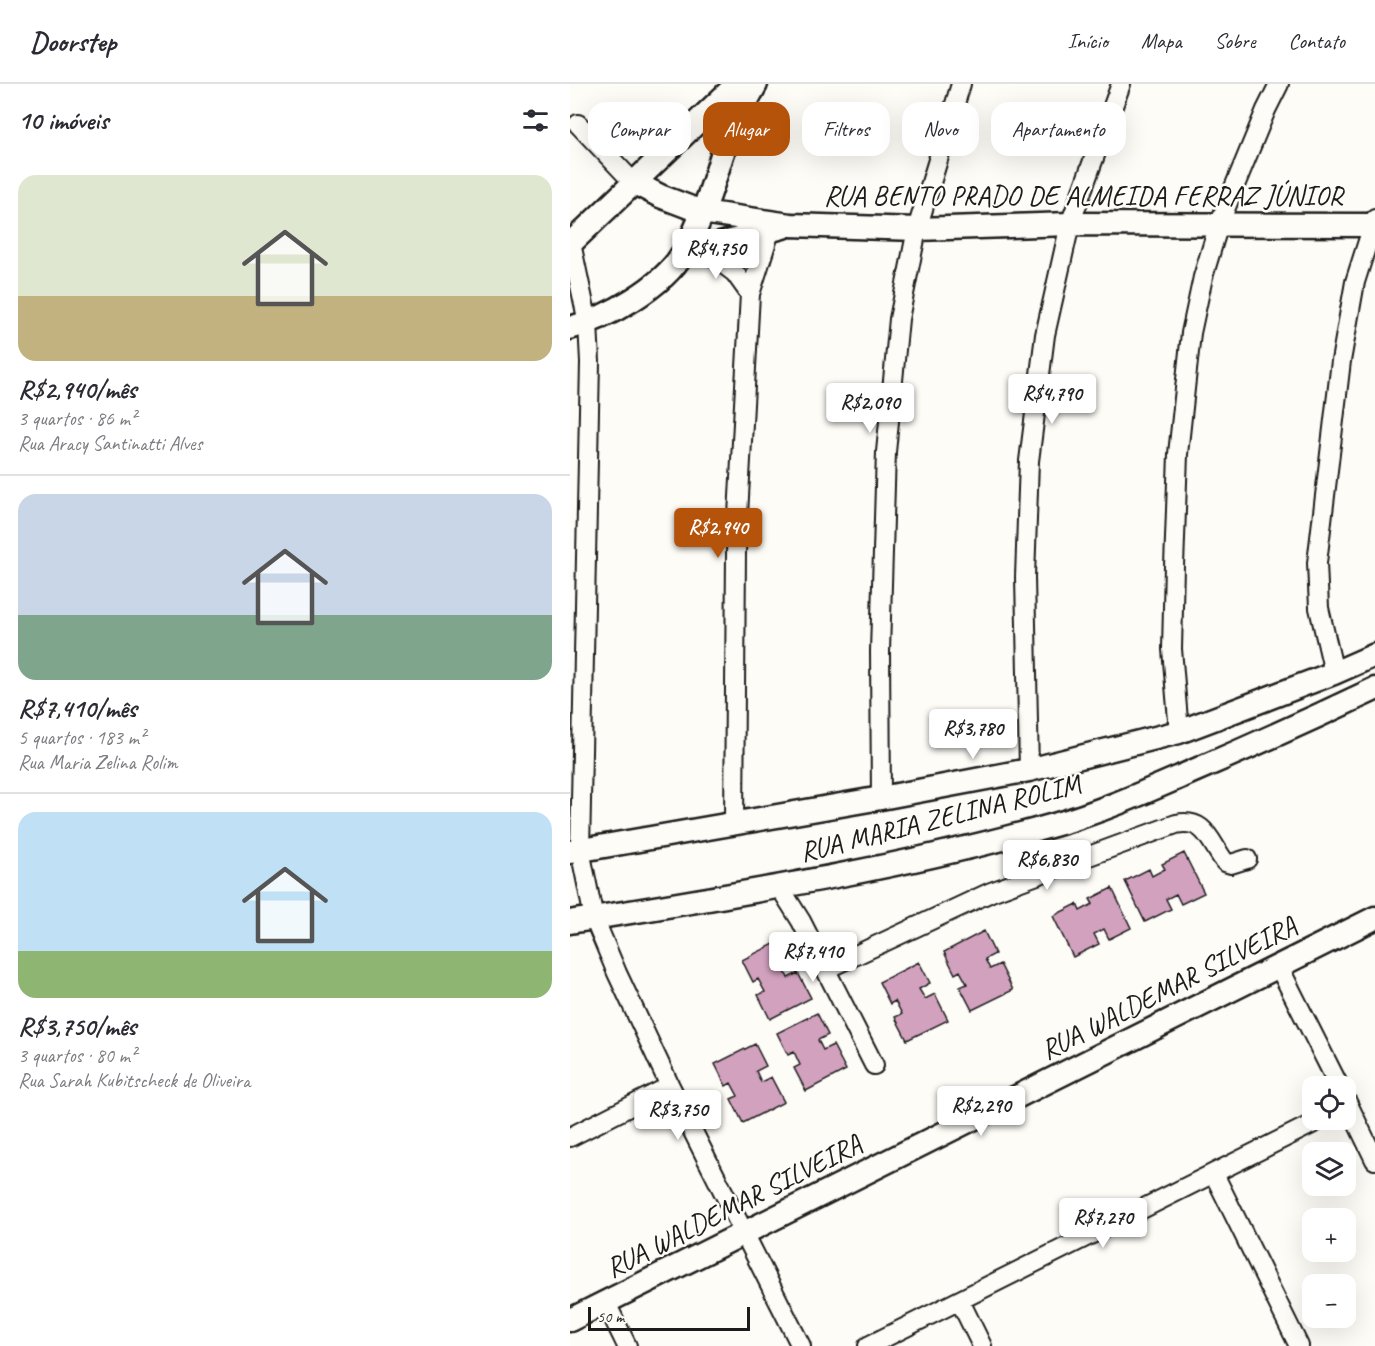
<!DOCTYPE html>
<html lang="pt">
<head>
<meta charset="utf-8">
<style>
	body { margin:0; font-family:Caveat,sans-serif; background:#f2f2f3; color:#2b2b33; height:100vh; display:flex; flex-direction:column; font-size:22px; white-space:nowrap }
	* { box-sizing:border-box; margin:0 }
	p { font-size:20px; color:#7c7c81 }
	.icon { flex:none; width:33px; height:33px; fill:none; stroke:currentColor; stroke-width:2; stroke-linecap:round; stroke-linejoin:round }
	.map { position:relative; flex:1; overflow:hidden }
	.side { display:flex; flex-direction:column; background:#fff; width:570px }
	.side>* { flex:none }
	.banner { position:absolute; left:18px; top:18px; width:570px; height:54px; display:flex; gap:12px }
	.buttons { position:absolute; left:732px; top:992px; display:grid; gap:12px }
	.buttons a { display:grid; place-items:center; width:54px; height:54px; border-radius:12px; background:#fff; box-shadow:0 6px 24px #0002; font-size:30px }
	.scale { position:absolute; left:18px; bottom:15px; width:162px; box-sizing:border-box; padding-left:6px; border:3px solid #1c1c1c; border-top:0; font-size:16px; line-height:21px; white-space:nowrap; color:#1c1c1c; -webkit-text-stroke:4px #fdfcf7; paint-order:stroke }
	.price { position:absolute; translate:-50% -51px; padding:0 14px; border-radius:6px; background:#fff; color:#222; font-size:20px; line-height:39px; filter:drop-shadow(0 2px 3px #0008) }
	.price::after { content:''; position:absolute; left:50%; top:36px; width:18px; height:14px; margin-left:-9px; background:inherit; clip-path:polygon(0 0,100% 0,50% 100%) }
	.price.on { background:#b45309; color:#fff }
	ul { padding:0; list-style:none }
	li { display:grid; align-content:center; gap:12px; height:318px; padding:0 18px }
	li+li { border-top:2px solid #e1e1e2 }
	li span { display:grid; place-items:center; height:186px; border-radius:18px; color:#555 }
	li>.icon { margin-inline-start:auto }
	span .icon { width:108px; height:108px; fill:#fffc; stroke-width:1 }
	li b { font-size:26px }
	h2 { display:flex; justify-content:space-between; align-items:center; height:72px; padding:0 18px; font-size:26px }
	.tag { padding:0 21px; border-radius:18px; background:#fff; box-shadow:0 6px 24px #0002; font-size:21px; line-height:54px }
	.tag.on { background:#b45309; color:#fff }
	header { display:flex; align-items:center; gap:36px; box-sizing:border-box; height:84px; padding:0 30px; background:#fff; border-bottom:2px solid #e1e1e2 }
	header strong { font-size:28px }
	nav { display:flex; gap:33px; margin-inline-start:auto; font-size:21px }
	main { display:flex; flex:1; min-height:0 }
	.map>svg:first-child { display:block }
	.building { fill:#d2a1be; stroke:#1c1c1c; stroke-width:1.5 }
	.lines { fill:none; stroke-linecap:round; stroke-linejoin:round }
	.minor-casing { stroke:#1c1c1c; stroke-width:22 }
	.tertiary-casing { stroke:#1c1c1c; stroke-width:27 }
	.minor { stroke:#fdfcf7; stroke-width:18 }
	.tertiary { stroke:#fdfcf7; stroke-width:22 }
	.labels { text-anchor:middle; stroke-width:5; stroke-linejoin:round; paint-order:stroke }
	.street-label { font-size:28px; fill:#1c1c1c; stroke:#fdfcf7 }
</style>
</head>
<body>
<header>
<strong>Doorstep</strong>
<nav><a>Início</a><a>Mapa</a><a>Sobre</a><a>Contato</a></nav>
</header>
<main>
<section class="side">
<h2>10 imóveis<svg class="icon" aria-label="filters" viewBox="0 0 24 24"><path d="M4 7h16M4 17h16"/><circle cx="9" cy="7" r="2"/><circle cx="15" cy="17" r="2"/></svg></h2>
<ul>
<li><span style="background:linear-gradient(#dfe7d0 65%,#c2b280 0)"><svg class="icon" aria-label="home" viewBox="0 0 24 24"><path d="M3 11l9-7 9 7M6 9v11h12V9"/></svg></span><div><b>R$2,940/mês</b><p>3 quartos · 86 m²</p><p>Rua Aracy Santinatti Alves</p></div></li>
<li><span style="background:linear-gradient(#c9d6e8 65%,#7fa58c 0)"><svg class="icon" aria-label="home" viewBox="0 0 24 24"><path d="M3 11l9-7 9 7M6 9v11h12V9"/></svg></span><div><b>R$7,410/mês</b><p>5 quartos · 183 m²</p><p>Rua Maria Zelina Rolim</p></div></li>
<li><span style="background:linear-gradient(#bfe0f5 75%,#8fb573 0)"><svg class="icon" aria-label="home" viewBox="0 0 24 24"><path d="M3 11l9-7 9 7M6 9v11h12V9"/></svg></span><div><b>R$3,750/mês</b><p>3 quartos · 80 m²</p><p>Rua Sarah Kubitscheck de Oliveira</p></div></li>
</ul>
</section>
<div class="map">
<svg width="805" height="1262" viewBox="0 0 805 1262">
	<rect width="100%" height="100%" fill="#fdfcf7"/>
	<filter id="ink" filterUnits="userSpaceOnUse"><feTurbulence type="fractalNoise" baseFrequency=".0167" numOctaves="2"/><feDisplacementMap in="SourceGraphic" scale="12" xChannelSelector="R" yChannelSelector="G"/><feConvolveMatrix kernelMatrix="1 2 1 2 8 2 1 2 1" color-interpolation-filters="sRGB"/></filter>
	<g filter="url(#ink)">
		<path class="building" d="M614,769L634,809L611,820L606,810L596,815L601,825L575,838L555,797L579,785L582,792L595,785L592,780Z
			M542,804L561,844L539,855L534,845L524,850L529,860L503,873L483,832L507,820L510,827L523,820L520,815Z
			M414,847L425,870L415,875L420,885L430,880L443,906L402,926L390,903L397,900L390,887L385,890L374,868Z
			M212,856L223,878L213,883L218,894L228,889L241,914L200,935L188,911L195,908L188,895L183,898L172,876Z
			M349,878L360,899L349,905L355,915L365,910L378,936L337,956L325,933L332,930L325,917L320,920L309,898Z
			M247,929L258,951L248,956L253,966L263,961L276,986L236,1007L224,984L230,981L224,968L218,971L207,949Z
			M185,960L196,982L186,987L191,998L201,993L214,1018L173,1039L161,1015L168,1012L161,999L156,1002L145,980Z"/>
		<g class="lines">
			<g class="minor-casing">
				<path id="minor" d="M8,40L63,98
					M1,159L18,239L20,278L10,766L24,834L47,889L100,1002L231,1262
					M132,164L165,189L180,210
					M764,589L749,524L747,479L771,277L785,198L805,135
					M609,648L602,565L604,482L608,370L621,249L633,193L649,140L696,26L709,0
					M459,686L455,493L459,377L475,251L500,140L551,0
					M311,714L310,567L316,368L329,235L347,145L391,0
					M164,740L166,468L180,210L203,138
					M209,802L231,837L304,981
					M708,881L769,1002
					M256,885L421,808L606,740C636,734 639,757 655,778L661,780L677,775
					M776,1016L805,1076
					M0,1053L100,1002
					M644,1090L729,1262
					M390,1217L412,1262
					M36,1219L57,1262
					M298,1262L752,1035"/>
			</g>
			<g class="tertiary-casing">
				<path id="tertiary" d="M63,98L90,112L132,128L220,141L347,145L500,140L805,141
					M0,160L167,0
					M113,170L213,143
					M0,244C37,234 93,203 113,169C131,139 142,104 152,71C161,46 173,23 186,0
					M0,768L311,714L459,686L609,648L764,589L805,571
					M0,838C162,811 326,786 484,741C530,728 575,708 619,689C682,662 744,634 805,605
					M0,1236L805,834"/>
			</g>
			<use href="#minor" class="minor"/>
			<use href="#tertiary" class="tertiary"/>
		</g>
	</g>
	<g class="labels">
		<g class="street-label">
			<text x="513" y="121">RUA BENTO PRADO DE ALMEIDA FERRAZ JÚNIOR</text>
			<text transform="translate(370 733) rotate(-14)" y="10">RUA MARIA ZELINA ROLIM</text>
			<text transform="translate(598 903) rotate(-27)" y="10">RUA WALDEMAR SILVEIRA</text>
			<text transform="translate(163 1121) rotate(-27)" y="10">RUA WALDEMAR SILVEIRA</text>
		</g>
	</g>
</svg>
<div class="buttons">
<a><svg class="icon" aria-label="locate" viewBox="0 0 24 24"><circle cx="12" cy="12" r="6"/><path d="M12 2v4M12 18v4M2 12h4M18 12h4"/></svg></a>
<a><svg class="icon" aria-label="layers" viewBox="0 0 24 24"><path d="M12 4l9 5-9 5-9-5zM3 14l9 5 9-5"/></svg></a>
<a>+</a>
<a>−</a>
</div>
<div class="scale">50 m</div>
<b class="price" style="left:146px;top:196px">R$4,750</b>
<b class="price" style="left:482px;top:341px">R$4,790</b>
<b class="price" style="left:300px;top:350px">R$2,090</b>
<b class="price on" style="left:148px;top:475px">R$2,940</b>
<b class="price" style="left:403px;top:676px">R$3,780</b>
<b class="price" style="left:477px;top:807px">R$6,830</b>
<b class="price" style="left:243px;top:899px">R$7,410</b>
<b class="price" style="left:411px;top:1053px">R$2,290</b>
<b class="price" style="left:108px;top:1057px">R$3,750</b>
<b class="price" style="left:533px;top:1165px">R$7,270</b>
<div class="banner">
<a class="tag">Comprar</a>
<a class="tag on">Alugar</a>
<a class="tag">Filtros</a>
<a class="tag">Novo</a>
<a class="tag">Apartamento</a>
</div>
</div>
</main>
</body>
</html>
